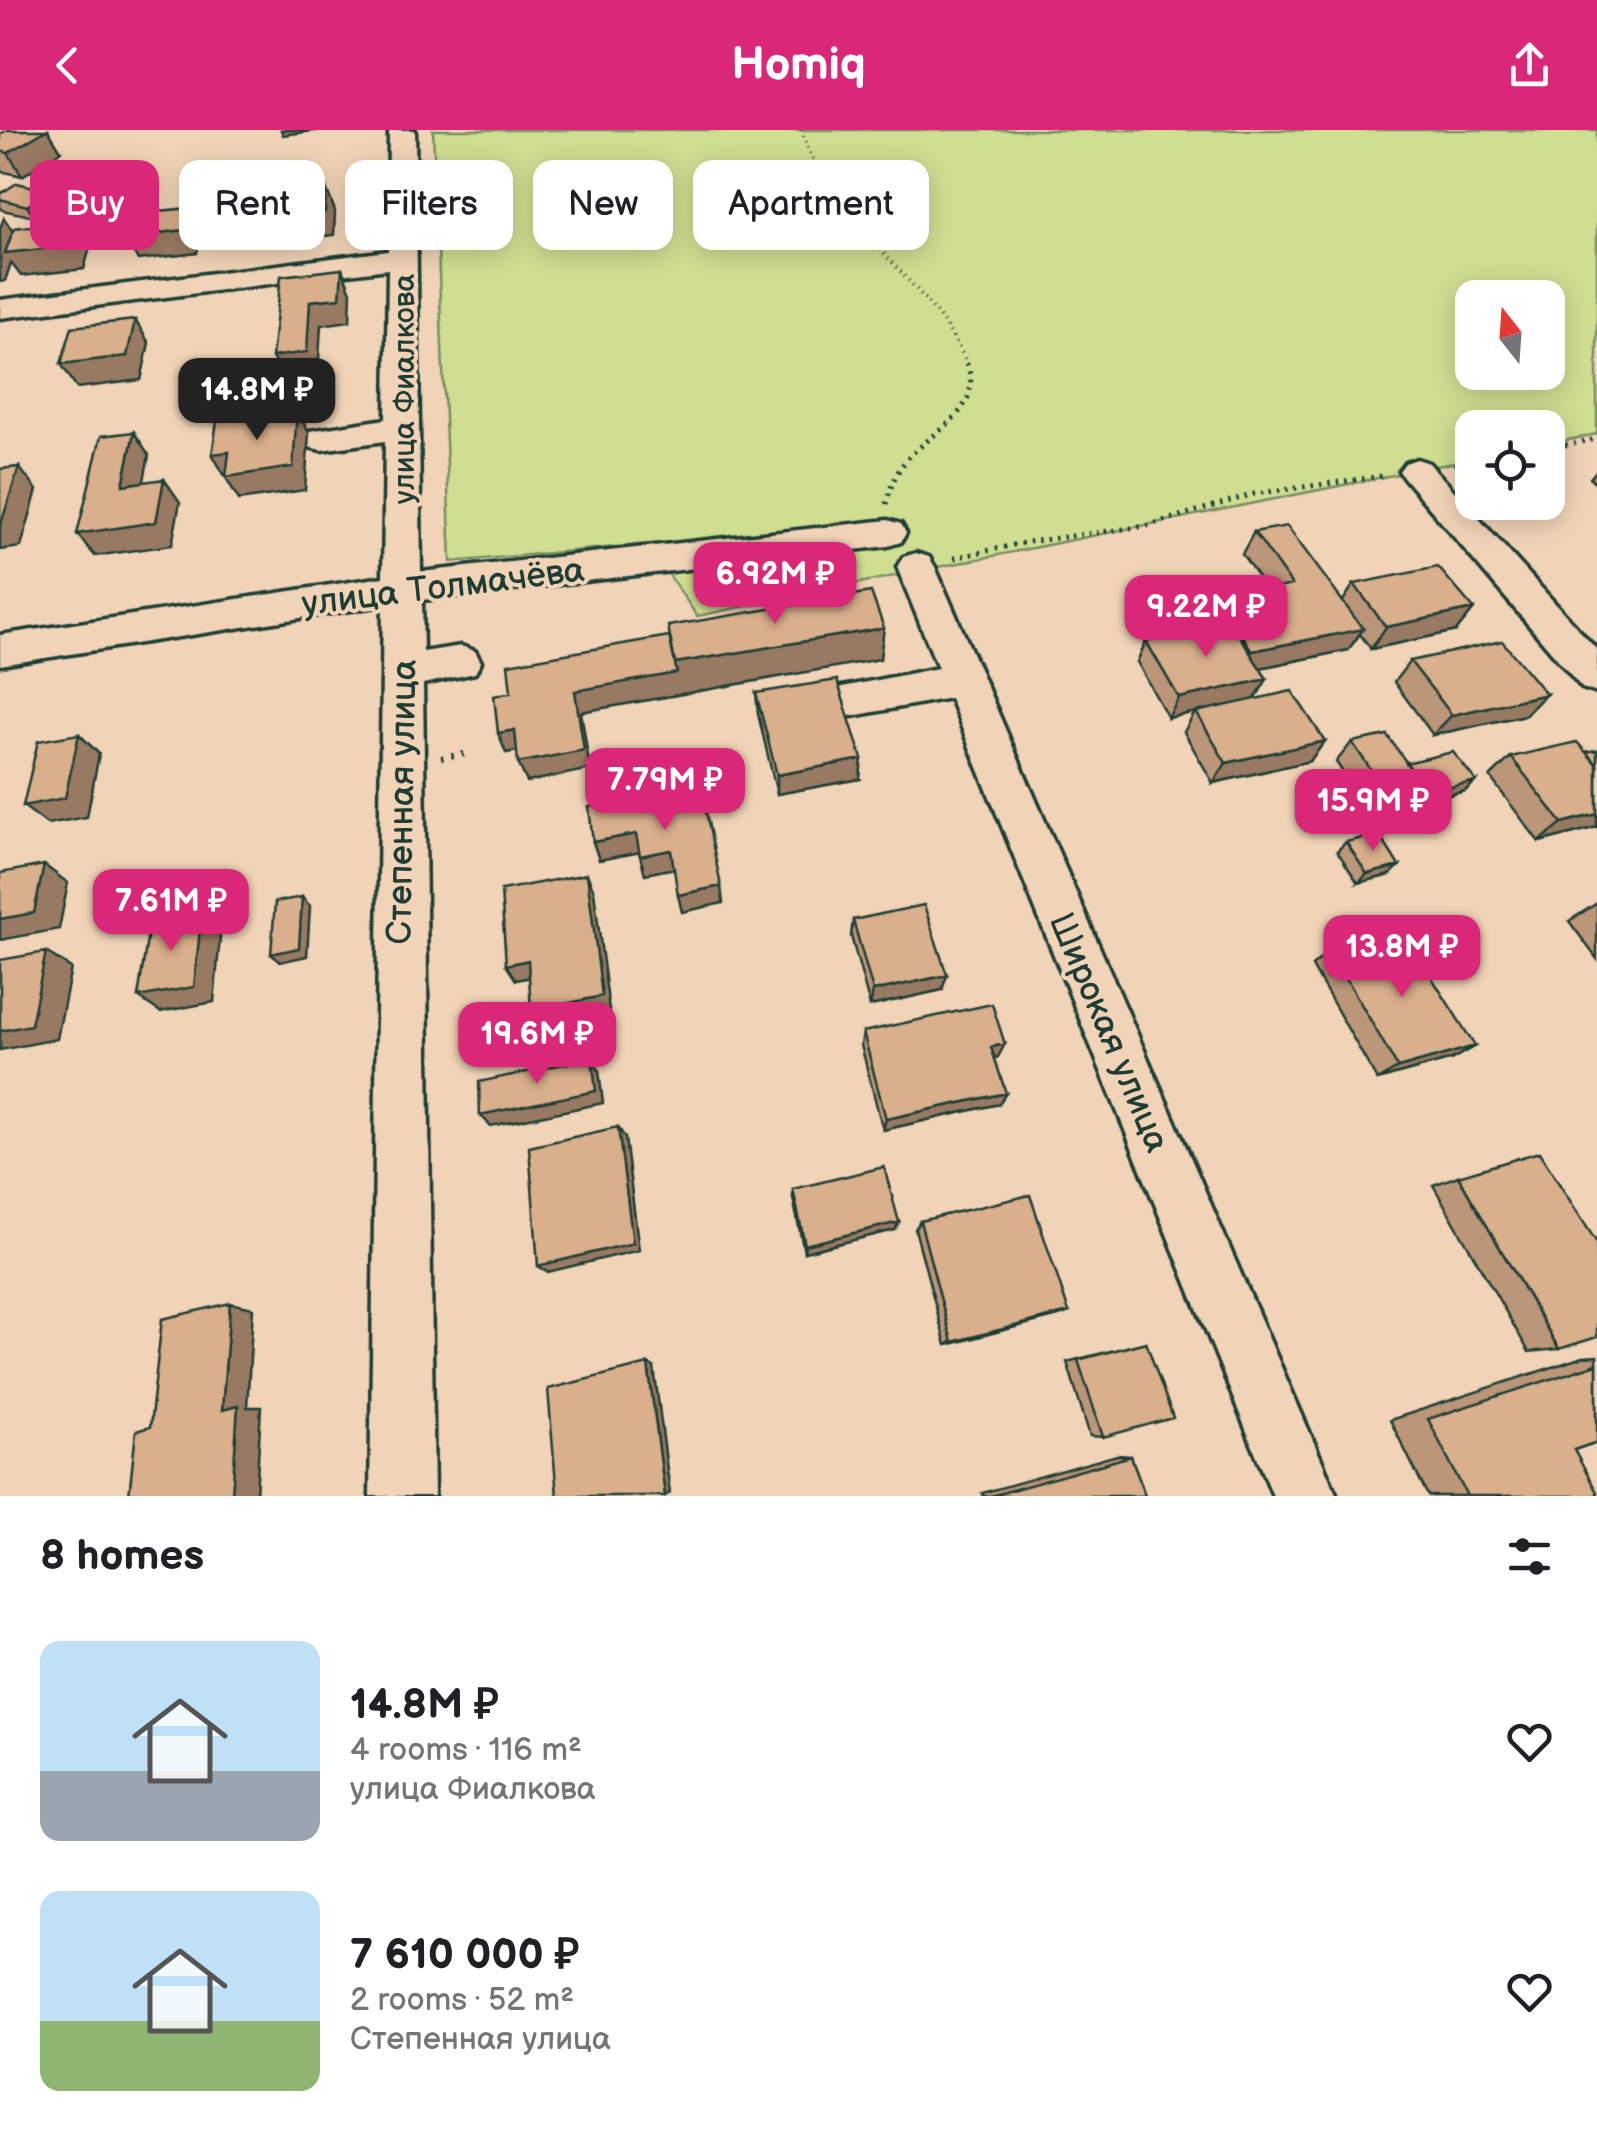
<!DOCTYPE html>
<html lang="en">
<head>
<meta charset="utf-8">
<style>
	body { margin:0; font-family:"Balsamiq Sans",sans-serif; background:#f2f2f2; color:#202124; height:100vh; display:flex; flex-direction:column; font-size:38px; white-space:nowrap }
	* { box-sizing:border-box; margin:0 }
	p { font-size:32px; color:#757577 }
	.icon { flex:none; width:55px; height:55px; fill:none; stroke:currentColor; stroke-width:2; stroke-linecap:round; stroke-linejoin:round }
	.map { position:relative; height:1366px; overflow:hidden }
	.panel { display:flex; flex-direction:column; background:#fff; flex:1 }
	.panel>* { flex:none }
	.hud { position:absolute; left:30px; top:30px; width:1000px; height:90px; display:flex; gap:20px }
	.needle { width:65px; rotate:343deg }
	.buttons { position:absolute; left:1455px; top:150px; display:grid; gap:20px }
	.buttons a { display:grid; place-items:center; width:110px; height:110px; border-radius:20px; background:#fff; box-shadow:0 5px 25px #0003; font-size:50px }
	.price { position:absolute; translate:-50% -85px; padding:0 22px; border-radius:20px; background:#db2777; color:#fff; font-size:32px; line-height:65px; filter:drop-shadow(0 2px 5px #0008) }
	.price::after { content:''; position:absolute; left:50%; top:60px; width:30px; height:22px; margin-left:-15px; background:inherit; clip-path:polygon(0 0,100% 0,50% 100%) }
	.price.active { background:#222; color:#fff }
	ul { padding:0; list-style:none }
	li { display:flex; align-items:center; gap:30px; height:250px; padding:0 40px }
	li span { display:grid; place-items:center; flex:none; width:280px; height:200px; border-radius:20px; color:#555 }
	li>.icon { margin-inline-start:auto }
	span .icon { width:120px; height:120px; fill:#fffc; stroke-width:1 }
	li b { font-size:42px }
	h2 { display:flex; justify-content:space-between; align-items:center; height:120px; padding:0 40px; font-size:42px }
	.tag { padding:0 35px; border-radius:20px; background:#fff; box-shadow:0 5px 25px #0003; font-size:35px; line-height:90px }
	.tag.active { background:#db2777; color:#fff }
	header { display:flex; justify-content:space-between; align-items:center; height:130px; padding:0 40px; background:#db2777; color:#fff; font-size:45px; font-weight:600 }
	.map>svg:first-child { display:block }
	.green { fill:#cfde91; stroke:#778e62; stroke-width:2.5; fill-rule:evenodd }
	.lines { fill:none; stroke-linecap:round; stroke-linejoin:round }
	.minor-casing { stroke:#1f3d34; stroke-width:7 }
	.path-far2 { stroke:#1f3d34; stroke-width:4; stroke-dasharray:1 5; stroke-linecap:butt }
	.path-far1 { stroke:#1f3d34; stroke-width:5; stroke-dasharray:2.5 6; stroke-linecap:butt }
	.path { stroke:#1f3d34; stroke-width:6; stroke-dasharray:2.5 8; stroke-linecap:butt }
	.minor { fill:#f1d4b7; fill-rule:evenodd }
	.wall { fill:#bb9678; stroke:#1f3d34; stroke-width:2.5 }
	.shaded-wall { fill:#987a62; stroke:#1f3d34; stroke-width:2.5 }
	.building { fill:#d9af8c; stroke:#1f3d34; stroke-width:2.5 }
	.labels { text-anchor:middle; stroke-width:8; stroke-linejoin:round; paint-order:stroke }
	.far-street-label { font-size:30px; fill:#1f3d34; stroke:#f1d4b7 }
	.street-label { font-size:35px; fill:#1f3d34; stroke:#f1d4b7 }
</style>
</head>
<body>
<header><svg class="icon" aria-label="back" viewBox="0 0 24 24"><path d="M15 5l-7 7 7 7"/></svg>Homiq<svg class="icon" aria-label="share" viewBox="0 0 24 24"><path d="M12 15V3M7 8l5-5 5 5M5 13v7h14v-7"/></svg></header>
<div class="map">
<svg width="1597" height="1366" viewBox="0 0 1597 1366">
	<rect width="100%" height="100%" fill="#f1d4b7"/>
	<filter id="ink" filterUnits="userSpaceOnUse"><feTurbulence type="fractalNoise" baseFrequency=".01" numOctaves="2"/><feDisplacementMap in="SourceGraphic" scale="20" xChannelSelector="R" yChannelSelector="G"/><feConvolveMatrix kernelMatrix="1 2 1 2 8 2 1 2 1" color-interpolation-filters="sRGB"/></filter>
	<g filter="url(#ink)">
		<path class="green" d="M433,0H1597V304L1548,314V298H1472V329L697,486L648,414L451,432ZM1472,168H1548V242H1472Z"/>
		<g class="lines">
			<g class="minor-casing">
				<path id="minor" d="M389,0H415L421,442L888,390L901,394L906,403L901,412L888,416L422,470L423,522L461,516L475,521L481,532L475,543L423,554L434,1366H370L383,475L0,535V505L383,447L385,311L321,320L309,317L304,309L309,301L386,289L388,139L0,188V170L388,121Z
					M1417,329L1429,333L1597,520V563L1582,558L1405,349L1399,341L1405,333Z
					M916,423L929,427L935,437L1337,1366H1273L950,568L852,586L837,582L831,570L837,558L938,538L897,437L903,427Z"/>
			</g>
			<path class="path-far2" d="M802,0C829,96 928,145 967,234"/>
			<path class="path-far1" d="M1548,318L1597,309
				M1454,334L1472,331
				M886,374C891,355 897,339 911,325C937,299 986,278 966,232
				M954,428L1028,412L1146,396L1254,364L1382,346"/>
			<path class="path" d="M441,628L470,623"/>
			<use href="#minor" class="minor"/>
		</g>
		<path class="wall" d="M0,4L61,21L22,46L0,41Z
			M50,61L57,73L35,87L2,80L0,77V64Z
			M1597,340V354L1590,348Z
			M1254,402L1343,471L1354,454L1474,479L1456,501L1371,519L1360,504L1348,520L1260,538L1267,549L1255,569L1325,611L1310,631L1213,653L1184,602L1195,582L1168,588L1137,532L1146,511L1233,497L1235,494L1251,491L1246,484L1259,462L1267,460L1242,424Z
			M1410,531L1546,564L1525,585L1433,605L1394,552Z
			M756,563L860,649L777,664L758,584Z
			M1352,612L1406,633L1476,651L1465,661L1412,674L1407,679L1373,687L1336,632Z
			M1597,620V697L1539,712L1490,647L1511,627L1586,622Z
			M1346,712L1390,745L1358,753L1337,721Z
			M1597,773V829L1569,791Z
			M853,790L942,860L870,876L851,806Z
			M1330,820L1475,916L1452,929L1377,950L1312,836Z
			M863,902L998,927L994,928L999,974L883,1000L861,915Z
			M1458,1046L1559,1219L1529,1222L1433,1055Z
			M793,1059L899,1092L895,1100L804,1122L793,1068Z
			M920,1091L1069,1182L1058,1186L946,1215L915,1099Z
			M1146,1212L1103,1307L1090,1306L1067,1232Z
			M1597,1226V1312L1574,1320L1597,1366H1428L1390,1290L1583,1227Z
			M1117,1325L1131,1326L1145,1366H983L982,1363Z"/>
		<path class="shaded-wall" d="M46,0H48L61,21L22,46L8,23Z
			M281,0H322L283,5Z
			M326,58L335,81L334,105L271,112L261,89Z
			M50,61L57,73L35,87L27,76Z
			M189,78L201,101L197,123L138,130L124,107Z
			M4,88L19,111L77,91L91,114L84,139L21,146L11,133L5,151L0,152V98Z
			M342,139L351,162L350,191L321,195L318,246L284,250L272,227L310,171Z
			M135,190L149,213L141,250L77,258L61,234Z
			M247,250L253,262L251,280L201,286L194,275Z
			M297,280L309,303L305,360L239,370L212,324Z
			M134,302L149,325L139,377L123,355Z
			M19,337L37,360L21,417L0,420V394Z
			M164,349L180,372L172,415L95,426L77,404Z
			M1474,479L1456,501L1371,519L1386,497Z
			M884,498L880,529L581,582L590,639L527,652L518,633L575,561L675,533Z
			M1363,499L1348,520L1240,542L1252,521Z
			M1267,549L1254,570L1168,588L1179,568Z
			M1546,564L1525,585L1433,605L1452,585Z
			M515,600L523,620L506,623L498,603Z
			M79,604L99,624L87,687L47,694L23,676Z
			M1325,611L1310,631L1213,653L1226,633Z
			M862,629L860,649L777,664V645Z
			M1476,651L1465,661L1412,674L1407,679L1373,687L1390,668Z
			M1597,684V697L1539,712L1562,693Z
			M636,704L641,722L599,730L593,712Z
			M671,720L675,738L645,744L640,726Z
			M44,735L68,753L59,799L0,810V789Z
			M1399,736L1390,745L1358,753L1367,744Z
			M587,744L594,761L609,880L540,895L531,881Z
			M721,756L723,773L682,782L678,765Z
			M302,767L310,776L307,826L280,832L271,824Z
			M202,780L221,796L214,872L160,882L138,867Z
			M46,822L71,838L57,909L0,920V901Z
			M528,830L536,846L516,850L506,835Z
			M947,845L942,860L870,876L873,861Z
			M1005,914L998,927L984,930L991,917Z
			M1475,916L1452,929L1377,950L1398,938Z
			M592,928L599,941L603,973L491,996L480,985Z
			M1006,963L999,974L883,1000L886,989Z
			M618,997L625,1008L639,1120L548,1142L538,1136Z
			M899,1092L895,1100L804,1122L805,1115Z
			M230,1173L253,1178L247,1277H261L256,1366H232L222,1280Z
			M1069,1182L1058,1186L946,1215L952,1212Z
			M648,1234L654,1237L670,1363L665,1366Z"/>
		<path class="building" d="M7,0H46L8,23L0,21V4Z
			M17,53L50,61L27,76L0,69V64Z
			M326,58L325,82L261,89L264,64Z
			M189,78L185,100L124,107L131,84Z
			M77,91L70,116L5,123L14,98Z
			M342,139L340,168L310,171L307,222L272,227L281,146Z
			M135,190L127,226L61,234L72,197Z
			M247,250L244,268L194,275L197,257Z
			M297,280L293,337L226,347L229,322L212,324L217,291Z
			M134,302L123,355L164,349L156,392L77,404L101,306Z
			M19,337L1,394H0V339Z
			M1287,396L1363,499L1252,521L1235,494L1275,486L1259,462L1292,455L1254,402Z
			M1438,437L1474,479L1386,497L1354,454Z
			M871,462L884,498L675,533L668,496Z
			M1231,493L1267,549L1179,568L1146,511Z
			M669,506L677,543L575,561L584,620L518,633L515,600L498,603L494,566L511,562L508,534Z
			M1502,511L1546,564L1452,585L1410,531Z
			M837,550L862,629L777,645L756,563Z
			M1292,561L1325,611L1226,633L1196,582Z
			M79,604L65,668L23,676L38,611Z
			M1387,605L1426,660L1390,668L1352,612Z
			M1577,612L1597,635V684L1562,693L1511,627Z
			M1597,620V635L1586,622Z
			M1453,622L1476,651L1422,664L1426,660L1406,633Z
			M701,657L721,756L678,765L671,720L640,726L636,704L593,712L589,677Z
			M1379,704L1399,736L1367,744L1346,712Z
			M44,735L34,783L0,789V743Z
			M587,744L602,866L531,881L528,830L506,835L501,760Z
			M302,767L299,818L271,824L275,772Z
			M924,775L947,845L873,861L853,790Z
			M202,780L194,857L138,867L150,790Z
			M1403,802L1475,916L1398,938L1330,820Z
			M46,822L31,895L0,901V830Z
			M992,874L1005,914L991,917L1006,963L886,989L863,902Z
			M592,928L596,961L480,985L479,952Z
			M618,997L633,1113L538,1136L529,1017Z
			M1539,1022L1597,1113V1207L1559,1219L1458,1046Z
			M884,1037L899,1092L805,1115L793,1059Z
			M1030,1065L1069,1182L952,1212L920,1091Z
			M230,1173L222,1280L238,1276L232,1366H129L136,1301L150,1297L162,1189Z
			M1146,1212L1173,1288L1103,1307L1078,1230Z
			M648,1234L665,1366H557L548,1259Z
			M1597,1234V1312L1574,1320L1597,1362V1366H1467L1428,1289Z
			M1131,1326L1145,1366H991Z"/>
	</g>
	<g class="labels">
		<g class="far-street-label">
			<text transform="translate(404 259) rotate(-90)" y="10">улица Фиалкова</text>
		</g>
		<g class="street-label">
			<text transform="translate(443 456) rotate(-7)" y="12">улица Толмачёва</text>
			<text transform="translate(401 672) rotate(-89)" y="12">Степенная улица</text>
			<text transform="translate(1110 902) rotate(67)" y="12">Широкая улица</text>
		</g>
	</g>
</svg>
<div class="buttons">
<a><svg class="needle" viewBox="-14 -14 28 28"><path d="M0-13l5 13h-10z" fill="#e53935"/><path d="M0 13l5-13h-10z" fill="#757577"/></svg></a>
<a><svg class="icon" aria-label="locate" viewBox="0 0 24 24"><circle cx="12" cy="12" r="6"/><path d="M12 2v4M12 18v4M2 12h4M18 12h4"/></svg></a>
</div>
<b class="price active" style="left:257px;top:313px">14.8M ₽</b>
<b class="price" style="left:775px;top:497px">6.92M ₽</b>
<b class="price" style="left:1206px;top:530px">9.22M ₽</b>
<b class="price" style="left:665px;top:703px">7.79M ₽</b>
<b class="price" style="left:1373px;top:724px">15.9M ₽</b>
<b class="price" style="left:171px;top:824px">7.61M ₽</b>
<b class="price" style="left:1402px;top:870px">13.8M ₽</b>
<b class="price" style="left:537px;top:957px">19.6M ₽</b>
<div class="hud">
<a class="tag active">Buy</a>
<a class="tag">Rent</a>
<a class="tag">Filters</a>
<a class="tag">New</a>
<a class="tag">Apartment</a>
</div>
</div>
<section class="panel">
<h2>8 homes<svg class="icon" aria-label="filters" viewBox="0 0 24 24"><path d="M4 7h16M4 17h16"/><circle cx="9" cy="7" r="2"/><circle cx="15" cy="17" r="2"/></svg></h2>
<ul>
<li><span style="background:linear-gradient(#bfe0f5 65%,#9aa5b1 0)"><svg class="icon" aria-label="home" viewBox="0 0 24 24"><path d="M3 11l9-7 9 7M6 9v11h12V9"/></svg></span><div><b>14.8M ₽</b><p>4 rooms · 116 m²</p><p>улица Фиалкова</p></div><svg class="icon" aria-label="heart" viewBox="0 0 24 24"><path d="M12 20l-8-8c-3-5 5-10 8-4 3-6 11-1 8 4z"/></svg></li>
<li><span style="background:linear-gradient(#bfe0f5 65%,#8fb573 0)"><svg class="icon" aria-label="home" viewBox="0 0 24 24"><path d="M3 11l9-7 9 7M6 9v11h12V9"/></svg></span><div><b>7 610 000 ₽</b><p>2 rooms · 52 m²</p><p>Степенная улица</p></div><svg class="icon" aria-label="heart" viewBox="0 0 24 24"><path d="M12 20l-8-8c-3-5 5-10 8-4 3-6 11-1 8 4z"/></svg></li>
</ul>
</section>
</body>
</html>
